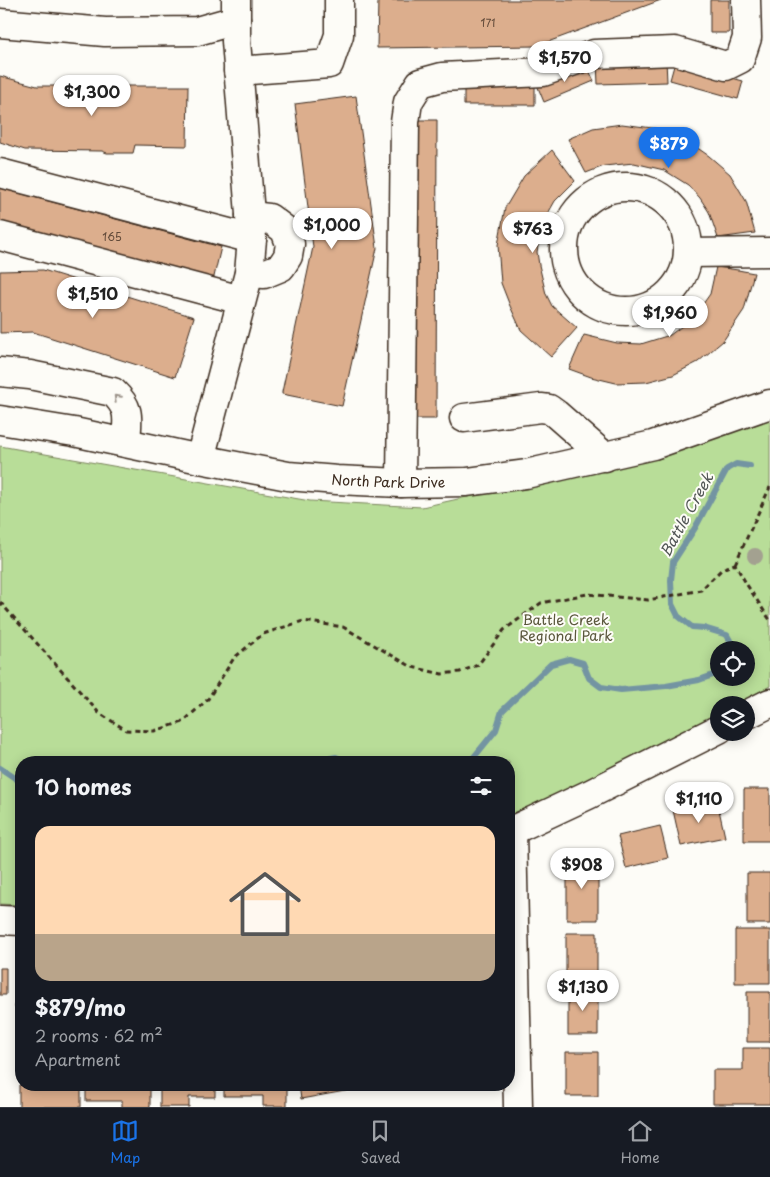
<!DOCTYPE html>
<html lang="en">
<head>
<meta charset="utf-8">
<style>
	body { margin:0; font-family:"Playpen Sans",sans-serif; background:#242831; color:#f1f3f6; height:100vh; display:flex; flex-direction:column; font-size:19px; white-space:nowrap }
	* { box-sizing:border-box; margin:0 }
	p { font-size:16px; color:#9ea1a6 }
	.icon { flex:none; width:28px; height:28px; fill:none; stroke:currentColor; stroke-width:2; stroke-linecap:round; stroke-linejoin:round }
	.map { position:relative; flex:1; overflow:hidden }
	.drawer { position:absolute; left:15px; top:756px; width:500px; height:335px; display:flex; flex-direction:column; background:#171b24; border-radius:20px; box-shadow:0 2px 12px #0003 }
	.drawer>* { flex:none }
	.tools { position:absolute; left:710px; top:641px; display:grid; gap:10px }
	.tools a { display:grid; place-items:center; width:45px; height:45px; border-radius:50%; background:#171b24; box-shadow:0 2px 12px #0003; font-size:25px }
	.price { position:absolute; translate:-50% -42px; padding:0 11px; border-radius:18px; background:#fff; color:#222; font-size:16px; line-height:32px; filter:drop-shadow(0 1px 2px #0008) }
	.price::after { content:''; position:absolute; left:50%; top:30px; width:15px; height:11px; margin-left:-8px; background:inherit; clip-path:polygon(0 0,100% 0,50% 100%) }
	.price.active { background:#1a73e8; color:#fff }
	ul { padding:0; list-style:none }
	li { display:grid; align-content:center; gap:10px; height:265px; padding:0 20px }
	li+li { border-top:1px solid #363941 }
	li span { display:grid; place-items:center; height:155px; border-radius:15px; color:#555 }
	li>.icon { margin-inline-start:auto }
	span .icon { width:90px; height:90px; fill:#fffc; stroke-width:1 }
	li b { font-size:21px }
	h2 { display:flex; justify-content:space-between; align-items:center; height:60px; padding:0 20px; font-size:21px }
	.menu { display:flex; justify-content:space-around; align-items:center; height:70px; border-top:1px solid #363941; background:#171b24; font-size:14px; color:#9ea1a6 }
	.menu a { display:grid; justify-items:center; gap:2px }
	.menu .active { color:#1a73e8 }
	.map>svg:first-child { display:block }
	.green { fill:#b8dd98; stroke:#7a845b; fill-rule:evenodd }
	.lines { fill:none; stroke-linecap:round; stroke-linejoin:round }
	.stream { stroke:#7394a2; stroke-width:6 }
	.building { fill:#dcae8d; stroke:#3b2a1e }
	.minor-casing { stroke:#3b2a1e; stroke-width:31 }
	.path { stroke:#3b2a1e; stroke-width:3; stroke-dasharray:5 4; stroke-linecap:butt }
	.minor { stroke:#fdfcf7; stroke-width:28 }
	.tree { fill:#a3a190 }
	.oneway { stroke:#9c938a }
	.labels { text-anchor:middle; stroke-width:4; stroke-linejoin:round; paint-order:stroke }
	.number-label { font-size:11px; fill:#634b3a }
	.street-label { font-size:14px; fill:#3b2a1e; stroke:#fdfcf7 }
	.park-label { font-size:14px; fill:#5a573c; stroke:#fdfcf7 }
	.water-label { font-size:15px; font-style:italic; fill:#525655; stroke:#fdfcf7 }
</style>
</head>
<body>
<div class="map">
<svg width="770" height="1107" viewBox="0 0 770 1107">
	<rect width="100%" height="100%" fill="#fdfcf7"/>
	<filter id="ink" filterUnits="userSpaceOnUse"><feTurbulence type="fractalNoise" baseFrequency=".02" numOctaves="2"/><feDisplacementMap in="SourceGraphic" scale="10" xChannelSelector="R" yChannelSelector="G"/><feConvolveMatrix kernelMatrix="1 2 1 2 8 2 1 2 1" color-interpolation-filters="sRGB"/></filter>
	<g filter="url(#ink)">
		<path class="green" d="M770,419V686L734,705H719V713L660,744L509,819V762H21V905L0,904V446L310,501L422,507L674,451ZM719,650H746V678H719Z"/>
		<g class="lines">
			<path class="stream" d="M733,650L734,648L727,635L704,628L692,627L678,616L672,604L671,580L673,562L695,528L727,469L736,464L750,466
				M311,762L336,757L346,762
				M470,762L496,730L502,711L551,664L569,659L583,663L589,678L601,687L621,690L666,686L699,680L719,673
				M0,768L21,782"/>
		</g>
		<path class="building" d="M378,0H661L537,46L377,48Z
			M710,0H729V33H710Z
			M666,60L667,82L598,84L597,62Z
			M675,62L743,81L738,99L670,80Z
			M586,64L594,81L544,102L537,85Z
			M0,76L37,86H188L187,146L135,145L133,153H107L102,151L25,150L0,142Z
			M464,86H535V105H464Z
			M356,96L377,248L342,406L282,394V392L313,247L295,104Z
			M416,120H437L436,419H415Z
			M622,124L660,129L686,140L709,156L730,174L746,201L755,233L718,238L709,212L700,198L688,185L664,170L634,163L604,166L586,173L568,139L593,128Z
			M552,150L575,181L555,201L542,224L537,252L539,265L546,294L552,306L577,328L551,357L521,330L510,306L501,283L498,245L505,208L524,176Z
			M0,188L221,247L213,281L0,228Z
			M716,267L738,270L754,273L744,310L723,341L698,362L673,375L646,382L616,383L591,377L569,369L584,335L617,343L641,344L670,335L693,318L710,294Z
			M43,270L194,317L175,377L33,332L0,333V271Z
			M744,789H770V841H744Z
			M717,801L725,837L681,846L673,810Z
			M660,826L668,858L626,868L618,836Z
			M567,860H598V920H567Z
			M747,873H770V924H747Z
			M735,930H770V983H735Z
			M566,933H597V981H566Z
			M0,968H6V995H0Z
			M17,968H21V1008H15Z
			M568,990H598V1035H568Z
			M747,992H770V1042H747Z
			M743,1048H770V1104H713V1070H743Z
			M566,1052H598V1096H566Z
			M19,1085H81V1107H19Z
			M86,1085H150V1107H122V1101H86Z
			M160,1085H215V1097H189V1107H160Z
			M224,1085H287V1106H263V1096H224Z
			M299,1085H356V1089L301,1099Z"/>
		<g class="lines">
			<g class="minor-casing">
				<g id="minor">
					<path d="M0,23L105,32L197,31L236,20"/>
					<path d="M238,71L329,64L339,35V0"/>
					<path d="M0,173L252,239"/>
					<circle cx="626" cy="249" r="62"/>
					<path d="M0,236L241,300"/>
					<path d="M689,253L770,252"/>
					<path d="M249,273L264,274L281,267L288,256L290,244L285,230L269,218L250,216"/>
					<path d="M0,372L30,375L113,392C132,410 127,419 126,443"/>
					<path d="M464,418L541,408L549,409L556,414L605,457"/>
					<path id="s1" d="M0,420L74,432L200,459L288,476L337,480L401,483L467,482L526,474L653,445L770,404"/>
					<path d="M200,459L249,273L252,239L236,41V0"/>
					<path d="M401,483L405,122L408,102L420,83L442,77L543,72L594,54L675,51L726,66L740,59L747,38L746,0"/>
					<path d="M746,715L770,703"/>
					<path d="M512,831L518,1107"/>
					<path d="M509,832L590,794L719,729"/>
					<path d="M0,920L21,921"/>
				</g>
			</g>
			<path class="path" d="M735,564L770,487
				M0,602L99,713L126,730L154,731L183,722L208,699L234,658L263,634L303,621L343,627L412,667L442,674L460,672L478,665L504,630L541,603L587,594L648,600L701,590L722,569L735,564L747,585L770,620"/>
			<use href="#minor" class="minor"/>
		</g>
		<circle class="tree" cx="755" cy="556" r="8"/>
		<defs><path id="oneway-chevron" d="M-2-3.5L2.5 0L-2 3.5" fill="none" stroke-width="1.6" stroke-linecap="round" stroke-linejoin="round" transform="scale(1.25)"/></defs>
		<use class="oneway" href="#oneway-chevron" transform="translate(117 398) rotate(-135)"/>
	</g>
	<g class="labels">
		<g class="number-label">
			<text x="488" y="27">171</text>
			<text x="112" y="241">165</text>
		</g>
		<g class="street-label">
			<text dy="5" stroke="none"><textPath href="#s1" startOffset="394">North Park Drive</textPath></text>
		</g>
		<g class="park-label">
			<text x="566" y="625">Battle Creek<tspan x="566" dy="16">Regional Park</tspan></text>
		</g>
		<g class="water-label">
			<text transform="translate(687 515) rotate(-61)" y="5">Battle Creek</text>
		</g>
	</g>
</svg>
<div class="tools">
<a><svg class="icon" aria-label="locate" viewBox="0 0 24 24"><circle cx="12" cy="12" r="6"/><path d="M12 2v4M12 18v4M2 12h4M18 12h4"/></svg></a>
<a><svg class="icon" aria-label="layers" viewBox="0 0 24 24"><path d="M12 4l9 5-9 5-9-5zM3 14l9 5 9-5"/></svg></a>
</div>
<b class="price" style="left:565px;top:83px">$1,570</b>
<b class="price" style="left:92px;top:117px">$1,300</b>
<b class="price active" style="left:669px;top:169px">$879</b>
<b class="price" style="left:332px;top:250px">$1,000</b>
<b class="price" style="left:533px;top:254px">$763</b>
<b class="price" style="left:93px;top:319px">$1,510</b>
<b class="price" style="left:670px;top:338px">$1,960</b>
<b class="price" style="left:699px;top:824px">$1,110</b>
<b class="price" style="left:582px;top:890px">$908</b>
<b class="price" style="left:583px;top:1012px">$1,130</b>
<section class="drawer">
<h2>10 homes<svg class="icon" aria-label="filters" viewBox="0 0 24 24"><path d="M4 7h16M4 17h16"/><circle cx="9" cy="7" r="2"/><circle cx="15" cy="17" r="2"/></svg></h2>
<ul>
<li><span style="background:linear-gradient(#ffd9b3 70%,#b9a48a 0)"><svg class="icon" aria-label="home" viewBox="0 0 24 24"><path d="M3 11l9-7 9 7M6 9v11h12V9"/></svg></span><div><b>$879/mo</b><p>2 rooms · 62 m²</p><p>Apartment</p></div></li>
</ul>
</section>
</div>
<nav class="menu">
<a class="active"><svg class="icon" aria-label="map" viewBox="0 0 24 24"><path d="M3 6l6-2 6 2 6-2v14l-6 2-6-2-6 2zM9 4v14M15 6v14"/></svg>Map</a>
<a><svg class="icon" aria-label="saved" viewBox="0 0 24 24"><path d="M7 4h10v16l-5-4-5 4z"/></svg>Saved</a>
<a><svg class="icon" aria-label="home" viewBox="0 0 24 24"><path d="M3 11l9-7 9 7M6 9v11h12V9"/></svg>Home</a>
</nav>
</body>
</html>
